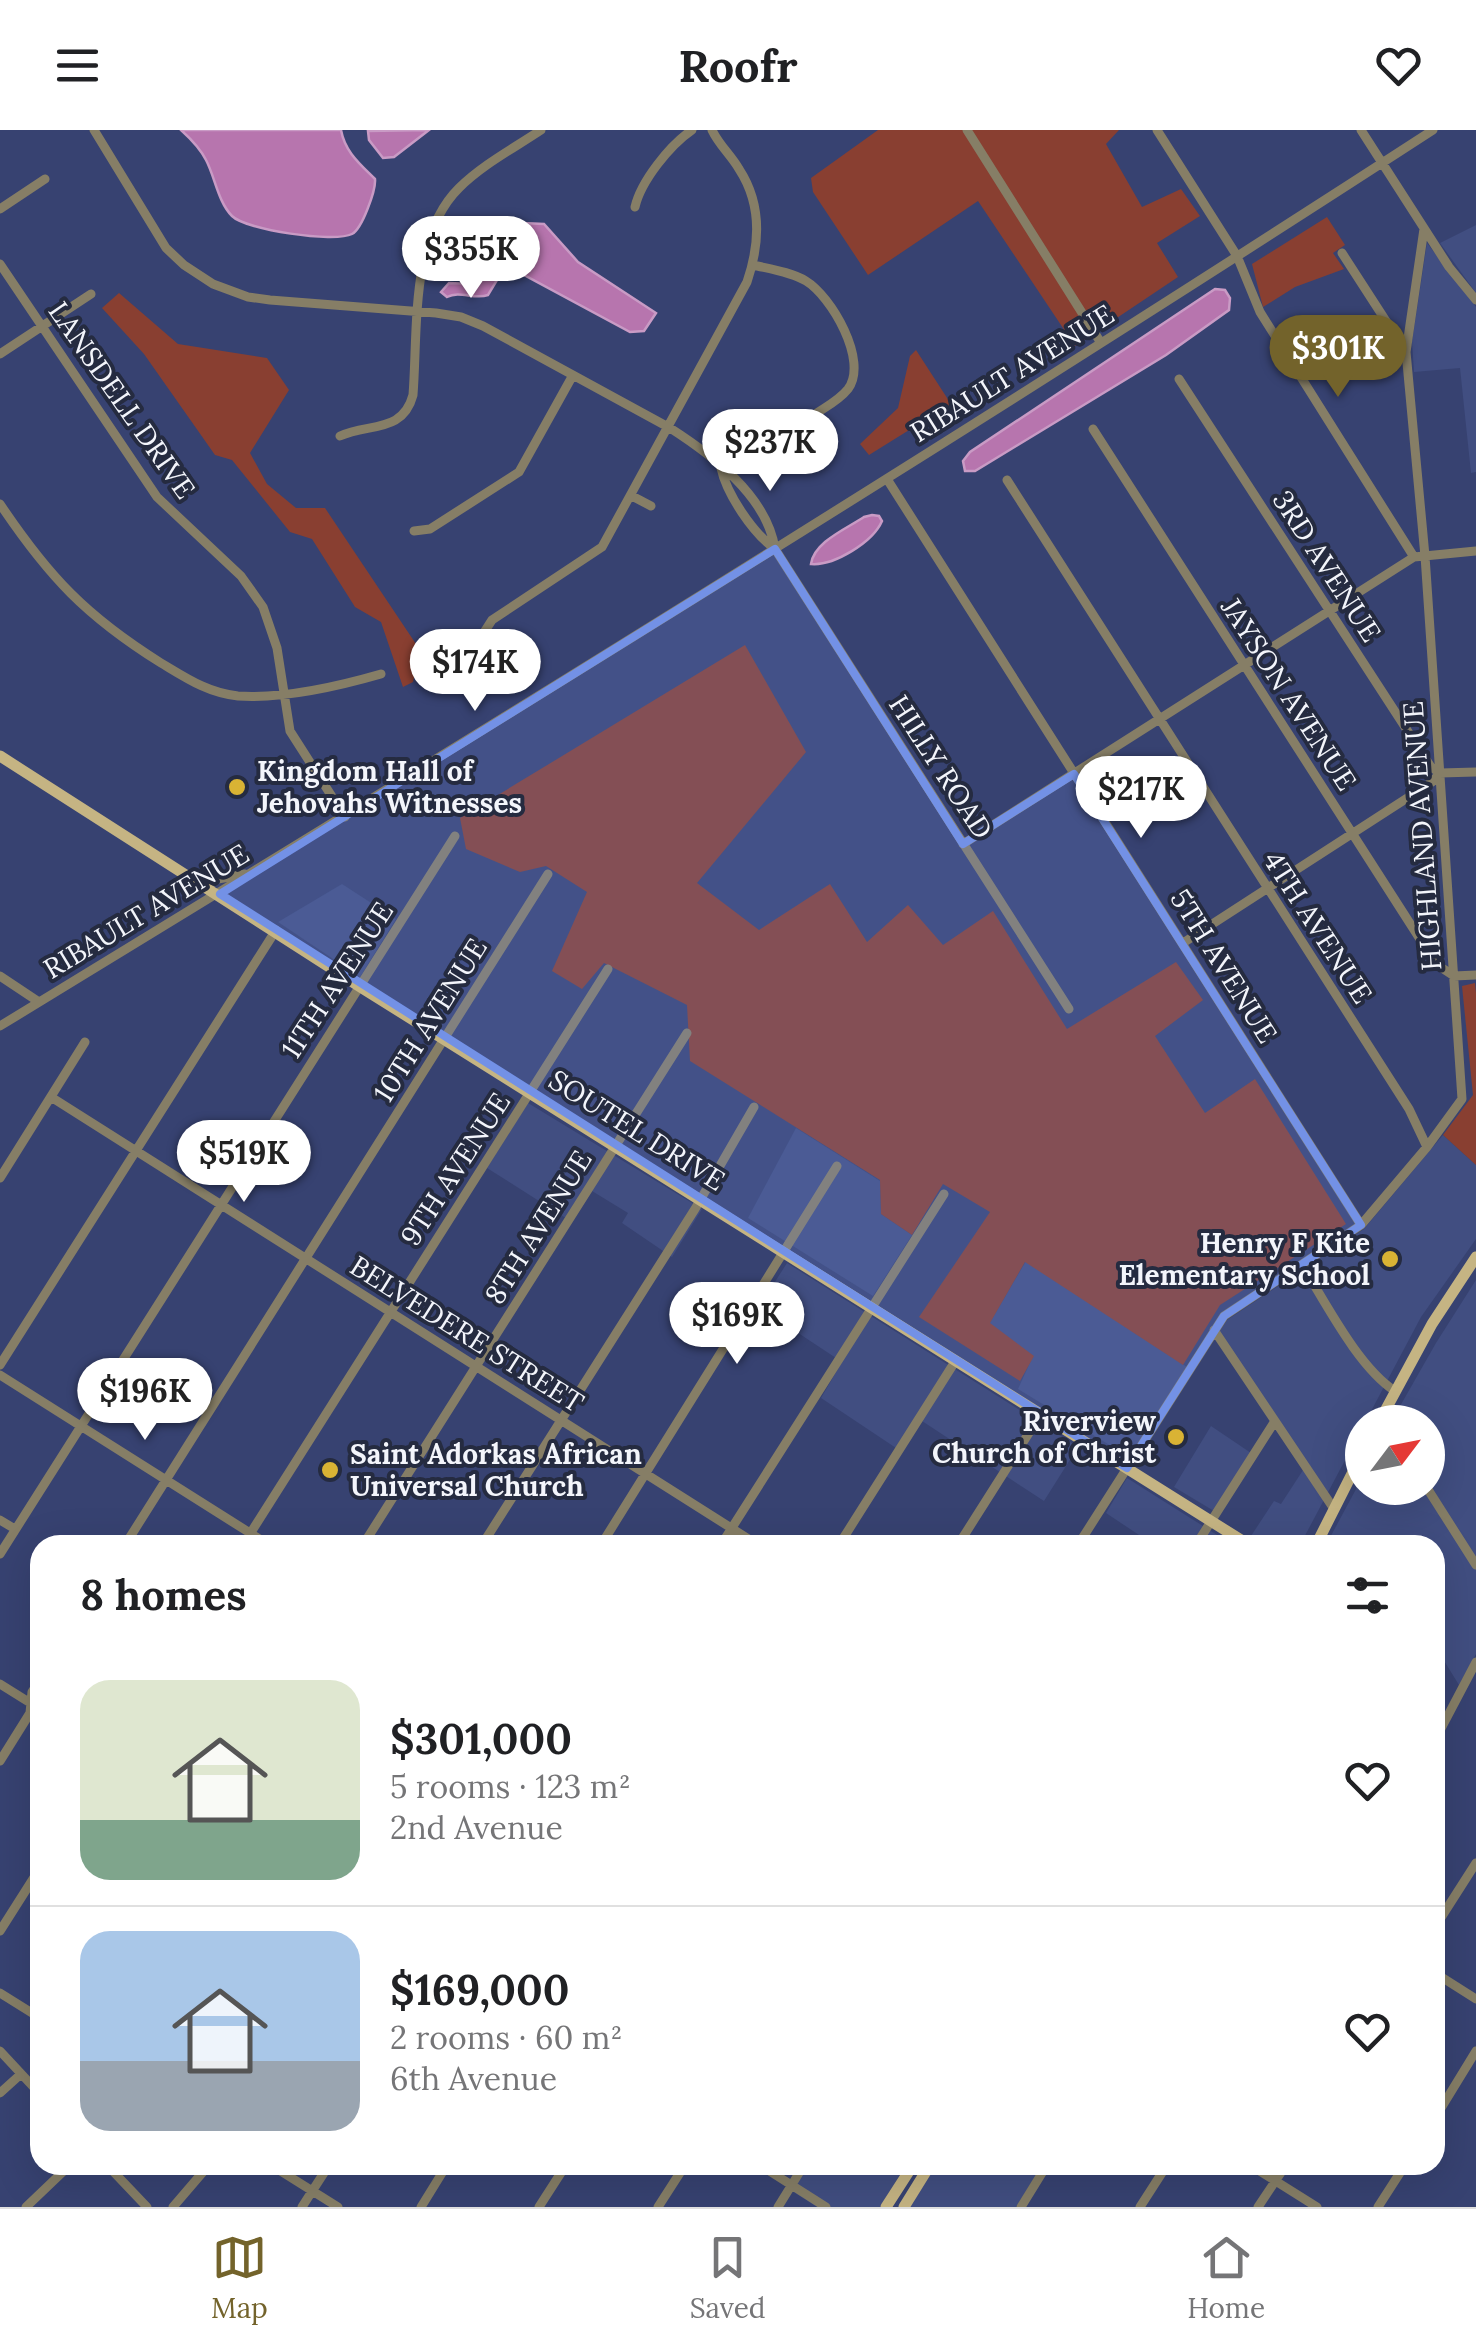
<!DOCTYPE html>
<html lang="en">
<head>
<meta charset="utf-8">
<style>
	body { margin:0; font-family:Lora,serif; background:#f6f6f6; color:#202124; height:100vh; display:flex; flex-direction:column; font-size:38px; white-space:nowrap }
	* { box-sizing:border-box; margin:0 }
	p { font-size:32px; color:#757577 }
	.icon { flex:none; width:55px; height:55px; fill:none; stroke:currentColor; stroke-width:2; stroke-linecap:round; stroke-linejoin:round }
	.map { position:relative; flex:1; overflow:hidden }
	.side { position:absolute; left:30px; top:1405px; width:1415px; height:640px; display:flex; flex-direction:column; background:#fff; border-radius:30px; box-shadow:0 10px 40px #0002 }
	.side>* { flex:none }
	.needle { width:65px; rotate:58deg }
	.tools { position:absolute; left:1345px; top:1275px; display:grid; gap:20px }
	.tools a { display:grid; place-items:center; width:100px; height:100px; border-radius:50%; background:#fff; box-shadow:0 10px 40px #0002; font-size:50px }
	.price { position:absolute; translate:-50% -85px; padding:0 22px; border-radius:35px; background:#fff; color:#222; font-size:32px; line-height:65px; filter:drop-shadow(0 2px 5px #0008) }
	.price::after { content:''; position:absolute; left:50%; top:60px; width:30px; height:22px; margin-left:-15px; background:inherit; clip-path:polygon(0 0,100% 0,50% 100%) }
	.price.selected { background:#73632b; color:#fff }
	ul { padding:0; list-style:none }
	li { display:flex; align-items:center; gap:30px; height:250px; padding:0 50px }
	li+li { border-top:2px solid #e0e0e0 }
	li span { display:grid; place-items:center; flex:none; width:280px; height:200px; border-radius:30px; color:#555 }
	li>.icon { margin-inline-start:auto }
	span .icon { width:120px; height:120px; fill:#fffc; stroke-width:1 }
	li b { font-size:42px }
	h2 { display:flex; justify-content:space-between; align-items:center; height:120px; padding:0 50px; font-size:42px }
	header { display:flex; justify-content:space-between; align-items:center; height:130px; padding:0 50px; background:#fff; font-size:45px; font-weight:700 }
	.tab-bar { display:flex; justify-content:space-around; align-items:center; height:140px; border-top:2px solid #e0e0e0; background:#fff; font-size:28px; color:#757577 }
	.tab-bar a { display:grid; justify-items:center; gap:5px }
	.tab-bar .selected { color:#73632b }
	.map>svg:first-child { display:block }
	.built { fill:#414e81 }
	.green { fill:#893f31 }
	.water { fill:#b775ae; stroke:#c99bc5; stroke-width:2.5 }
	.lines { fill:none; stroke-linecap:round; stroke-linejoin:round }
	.minor { stroke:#867e66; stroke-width:9 }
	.major { stroke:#c5b483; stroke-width:11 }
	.marked { fill:#7391e6; fill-opacity:0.2; stroke:#7391e6; stroke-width:8; stroke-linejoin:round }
	.poi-dot { fill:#d9b334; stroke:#252b40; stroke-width:4 }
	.labels { text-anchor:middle; stroke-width:8; stroke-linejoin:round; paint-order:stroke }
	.street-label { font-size:28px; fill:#f3f5fb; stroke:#252b40 }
	.poi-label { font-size:28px; font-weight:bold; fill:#f3f5fb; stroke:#252b40; text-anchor:start }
</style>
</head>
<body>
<header><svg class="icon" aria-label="menu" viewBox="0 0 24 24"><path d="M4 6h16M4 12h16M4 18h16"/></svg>Roofr<svg class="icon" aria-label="heart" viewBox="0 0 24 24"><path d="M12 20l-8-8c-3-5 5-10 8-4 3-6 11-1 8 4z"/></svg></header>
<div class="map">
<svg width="1476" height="2077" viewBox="0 0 1476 2077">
	<rect width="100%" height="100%" fill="#374271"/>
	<path class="built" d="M1476,95V163L1440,113Z
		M1427,113L1476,177V342L1471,343L1460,238L1414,242L1412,212Z
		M342,754L396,789L360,847L278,792Z
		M528,973L702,1079L672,1127L622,1093L628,1083L592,1061L572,1092L487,1038Z
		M796,998L880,1051L881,1084L912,1105L873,1166L748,1088Z
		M1443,1005L1476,1035V1109L1421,1187L1300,1415H1265L1251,1406L1274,1371L1281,1374L1307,1334L1219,1202L1227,1190L1364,1099Z
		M1026,1131L1193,1241L1134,1330L1018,1259L1033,1226L989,1194Z
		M787,1133L1078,1317L1044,1371L922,1291L902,1322L821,1268L842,1232L759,1177Z
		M1476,1150V1524L1459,1555L1435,1516V1415H1326L1362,1348V1358H1428V1292H1391L1436,1213Z
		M1211,1296L1251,1323L1214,1381L1174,1357Z
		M1127,1348L1233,1415H1154L1106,1383Z
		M809,2035H906L880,2077H817L792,2061Z
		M936,2035H1040L1042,2036L1016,2077H910Z"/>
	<path class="green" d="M878,0H1119L1106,14L1142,77L1181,59L1200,86L1157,113L1178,147L1075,216L978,71L868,145L813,62L811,48Z
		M1327,87L1345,115L1333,123L1344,139L1295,157L1263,177L1252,134Z
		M119,163L178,214L267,228L289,260L250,323L267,354L296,378H325L420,520L413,552L403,557L381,492L355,477L312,409L290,402L232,330L215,325L144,224L102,178Z
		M916,220L951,274L869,325L860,314L898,278L910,226Z
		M745,515L806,622L697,753L759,800L830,754L867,812L908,775L943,815L993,781L1067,899L1176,832L1203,870L1155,906L1205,983L1255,949L1346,1094L1220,1175L1183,1235L1025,1132L990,1193L1034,1226L1020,1251L919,1187L990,1082L943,1054L912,1105L881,1084L880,1050L690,931L687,875L604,833L582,859L552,841L587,762L546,736L520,742L466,719L460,688Z
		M1475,853L1476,863V1035L1443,1005L1473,965L1462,856Z"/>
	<path class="water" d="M181,0H341C345,22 360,34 375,49C376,60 362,99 352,104C334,113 246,100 232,86C218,72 215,47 206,30C200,18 191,9 181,0Z
		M429,0L394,27L383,28L369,10L368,1Z
		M522,93L544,94L578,132L656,183L644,201L630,202L509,137L503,140L488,165C474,170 460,160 447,167L441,162L449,153L474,154L481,149L506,108Z
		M1215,159L1225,160L1230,168L1229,180L1166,225L975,341H965L963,331L970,322Z
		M872,385L879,386L882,391C873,412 834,436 811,434C814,412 846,399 864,387Z"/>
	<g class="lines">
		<path class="minor" d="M94,0L166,118L184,135L213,154L248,167L270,170L436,183L461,187L483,196L670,298C712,325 767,366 775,419
			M967,0L1101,213
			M1157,0L1237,126L1260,182L1414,427
			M1361,0L1449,137L1476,170
			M635,77C641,51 670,15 692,0
			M0,79L45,49
			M1342,123L1406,222
			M0,134L157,367L241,446L263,477L277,518L290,601L345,687
			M753,135C770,139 791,142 806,151C831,166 869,231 848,259C833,278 808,282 795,304
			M0,224L91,164
			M1179,249L1431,637L1440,643
			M1093,299L1436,834L1454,846L1476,845
			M340,306C369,293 403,303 413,265C418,201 410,106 459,58C482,35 514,18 541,0
			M721,338C727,365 753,403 775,419L1069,879
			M887,349L1361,1095
			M1007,350L1409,979L1427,1017
			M632,366L651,376
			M0,374C49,447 86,486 161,533C186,548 208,563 238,566C284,569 336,557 381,544
			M414,401L430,399L519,342L573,245
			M483,504L492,490L602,417L747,152C760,114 762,74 739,39C731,25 719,15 712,0
			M963,714L1414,427L1476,421
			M207,756L218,749L245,744
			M1183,813L1432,652L1440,643L1476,642
			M0,846L39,872
			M0,896C481,603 960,307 1433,0
			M51,967L758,1415
			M0,1048L85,912
			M1302,1135C1326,1173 1358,1237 1395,1261
			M1214,1200L1334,1379
			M0,1235L276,800
			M0,1245L269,1415
			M1427,1358L1476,1435
			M0,1390L15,1399
			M125,1415L548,744
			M243,1415L608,839
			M363,1415L687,903
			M482,1415L695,1079L754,977
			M601,1415L837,1036
			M721,1415L944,1064
			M839,1415L956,1230
			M958,1415L1041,1284
			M1078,1415L1224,1186L1361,1095L1427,1017L1462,969L1425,426L1406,222L1424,99
			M1196,1415L1275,1291
			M0,1424L455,706
			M0,1554L40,1579
			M1435,1610L1476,1532
			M0,1631L30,1583L32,1562L40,1550
			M1435,1797L1476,1733
			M0,1801L40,1738
			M1435,1843L1476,1869
			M0,1863L40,1888
			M0,1921L40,1964
			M0,1963L21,1944
			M1435,1988L1476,1921
			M107,2035L147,2077
			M271,2035L338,2077
			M760,2035L826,2077
			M1250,2035L1317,2077
			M26,2077L70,2035
			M173,2077L209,2035
			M302,2077L329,2035
			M421,2077L447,2035
			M539,2077L566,2035
			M658,2077L685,2035
			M778,2077L804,2035
			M1021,2077L1047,2035
			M1140,2077L1167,2035
			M1258,2077L1286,2035
			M1378,2077L1405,2035"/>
		<path class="major" d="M0,626L359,856L1249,1415
			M1379,1292L1432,1194L1476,1127
			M1316,1415L1362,1324
			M886,2077L913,2035
			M904,2077L930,2035"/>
	</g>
	<path class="marked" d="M775,419L963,714L1074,644L1361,1095L1224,1186L1127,1338L220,764Z"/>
	<g class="poi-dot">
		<circle cx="237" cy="657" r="10"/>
		<circle cx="1390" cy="1129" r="10"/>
		<circle cx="1176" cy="1307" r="10"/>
		<circle cx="330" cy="1340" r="10"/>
	</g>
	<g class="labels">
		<g class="street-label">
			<text transform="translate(1012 243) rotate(-32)" y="10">RIBAULT AVENUE</text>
			<text transform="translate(122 270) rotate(55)" y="10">LANSDELL DRIVE</text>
			<text transform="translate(1327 436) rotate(57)" y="10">3RD AVENUE</text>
			<text transform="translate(1289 564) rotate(57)" y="10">JAYSON AVENUE</text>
			<text transform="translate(941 637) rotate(57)" y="10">HILLY ROAD</text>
			<text transform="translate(1422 706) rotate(-94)" y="10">HIGHLAND AVENUE</text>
			<text transform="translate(146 781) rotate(-31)" y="10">RIBAULT AVENUE</text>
			<text transform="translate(1318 797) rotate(57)" y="10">4TH AVENUE</text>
			<text transform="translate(1224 836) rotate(58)" y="10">5TH AVENUE</text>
			<text transform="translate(337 850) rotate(-57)" y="10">11TH AVENUE</text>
			<text transform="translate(430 890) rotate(-58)" y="10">10TH AVENUE</text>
			<text transform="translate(637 1000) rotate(32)" y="10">SOUTEL DRIVE</text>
			<text transform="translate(455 1039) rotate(-57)" y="10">9TH AVENUE</text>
			<text transform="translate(538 1097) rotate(-58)" y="10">8TH AVENUE</text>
			<text transform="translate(467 1204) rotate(32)" y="10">BELVEDERE STREET</text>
		</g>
		<g class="poi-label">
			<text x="257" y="651">Kingdom Hall of<tspan x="257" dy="32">Jehovahs Witnesses</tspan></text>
			<text x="1370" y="1123" text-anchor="end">Henry F Kite<tspan x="1370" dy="32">Elementary School</tspan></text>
			<text x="1156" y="1301" text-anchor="end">Riverview<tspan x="1156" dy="32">Church of Christ</tspan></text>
			<text x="350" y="1334">Saint Adorkas African<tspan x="350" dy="32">Universal Church</tspan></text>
		</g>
	</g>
</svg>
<div class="tools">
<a><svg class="needle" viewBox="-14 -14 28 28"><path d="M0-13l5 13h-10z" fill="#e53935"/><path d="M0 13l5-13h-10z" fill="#757577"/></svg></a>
</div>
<b class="price" style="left:471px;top:171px">$355K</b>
<b class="price selected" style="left:1338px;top:270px">$301K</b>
<b class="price" style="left:770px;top:364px">$237K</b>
<b class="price" style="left:475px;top:584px">$174K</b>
<b class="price" style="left:1141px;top:711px">$217K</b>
<b class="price" style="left:244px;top:1075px">$519K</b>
<b class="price" style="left:737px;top:1237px">$169K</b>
<b class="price" style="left:145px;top:1313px">$196K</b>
<section class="side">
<h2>8 homes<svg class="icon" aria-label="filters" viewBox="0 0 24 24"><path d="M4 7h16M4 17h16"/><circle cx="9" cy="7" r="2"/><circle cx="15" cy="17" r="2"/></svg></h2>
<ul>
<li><span style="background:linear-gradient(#dfe7d0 70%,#7fa58c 0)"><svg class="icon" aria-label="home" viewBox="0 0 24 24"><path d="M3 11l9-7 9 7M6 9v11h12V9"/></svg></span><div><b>$301,000</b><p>5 rooms · 123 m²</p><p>2nd Avenue</p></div><svg class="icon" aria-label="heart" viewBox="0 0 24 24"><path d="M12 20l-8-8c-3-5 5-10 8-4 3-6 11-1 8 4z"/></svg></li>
<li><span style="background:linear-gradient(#a9c7e8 65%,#9aa5b1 0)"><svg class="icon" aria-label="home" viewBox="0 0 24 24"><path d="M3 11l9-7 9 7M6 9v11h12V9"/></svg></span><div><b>$169,000</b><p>2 rooms · 60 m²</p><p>6th Avenue</p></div><svg class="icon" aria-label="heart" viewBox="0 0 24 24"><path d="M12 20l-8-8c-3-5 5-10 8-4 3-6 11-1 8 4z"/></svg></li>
</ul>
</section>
</div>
<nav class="tab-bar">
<a class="selected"><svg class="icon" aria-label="map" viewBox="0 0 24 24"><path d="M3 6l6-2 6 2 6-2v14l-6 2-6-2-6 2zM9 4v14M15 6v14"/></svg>Map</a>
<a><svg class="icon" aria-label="saved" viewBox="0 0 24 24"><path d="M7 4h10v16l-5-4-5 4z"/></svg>Saved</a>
<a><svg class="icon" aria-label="home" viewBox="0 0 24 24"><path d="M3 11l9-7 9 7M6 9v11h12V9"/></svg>Home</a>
</nav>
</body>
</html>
